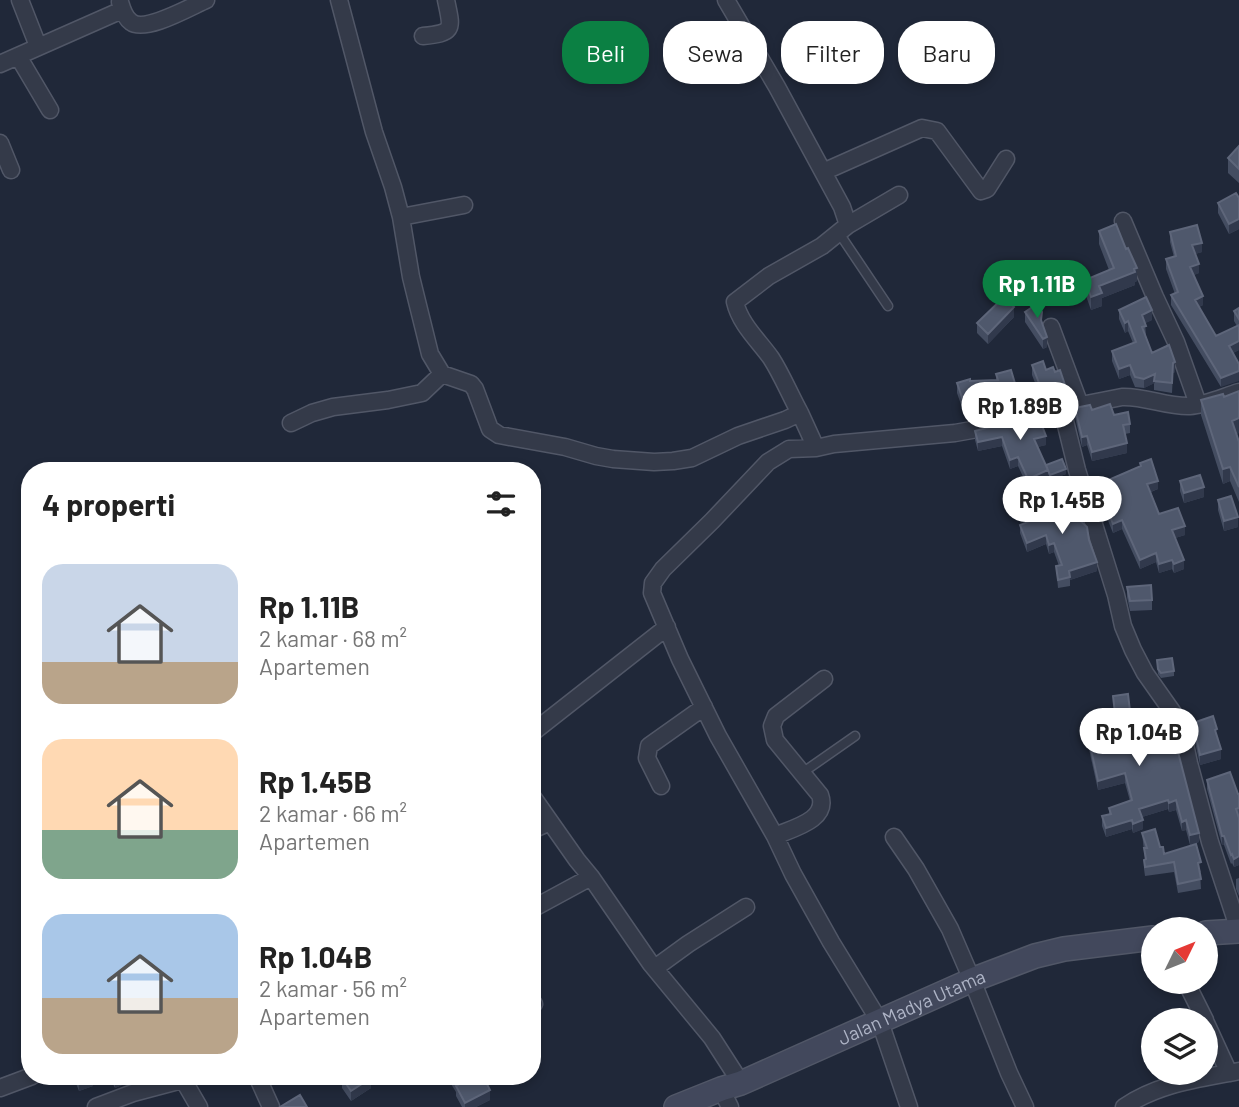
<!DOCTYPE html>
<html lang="id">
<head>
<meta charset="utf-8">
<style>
	body { margin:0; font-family:Barlow,sans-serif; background:#f2f2f2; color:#222; height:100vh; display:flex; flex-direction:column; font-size:26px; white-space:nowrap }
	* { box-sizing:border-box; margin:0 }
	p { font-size:23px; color:#767676 }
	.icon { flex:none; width:38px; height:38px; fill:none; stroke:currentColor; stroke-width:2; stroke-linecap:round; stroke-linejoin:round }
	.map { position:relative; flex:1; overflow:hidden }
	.drawer { position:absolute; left:21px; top:462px; width:520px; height:623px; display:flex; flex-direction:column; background:#fff; border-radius:28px; box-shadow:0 4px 10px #0003 }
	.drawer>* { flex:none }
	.hud { position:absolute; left:562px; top:21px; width:572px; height:63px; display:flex; gap:14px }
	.needle { width:46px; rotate:47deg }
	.fabs { position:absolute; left:1141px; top:917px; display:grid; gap:14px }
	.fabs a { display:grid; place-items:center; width:77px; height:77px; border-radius:50%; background:#fff; box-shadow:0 4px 10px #0003; font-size:35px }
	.price { position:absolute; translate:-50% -60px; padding:0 16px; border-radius:24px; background:#fff; color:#222; font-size:23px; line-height:46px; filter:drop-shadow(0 2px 4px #0008) }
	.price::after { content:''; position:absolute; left:50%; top:42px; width:21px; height:16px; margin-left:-10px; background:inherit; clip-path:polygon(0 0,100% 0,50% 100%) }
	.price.selected { background:#0b8043; color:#fff }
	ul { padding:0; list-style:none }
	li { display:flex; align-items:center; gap:21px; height:175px; padding:0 21px }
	li span { display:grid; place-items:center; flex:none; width:196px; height:140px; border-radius:21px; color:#555 }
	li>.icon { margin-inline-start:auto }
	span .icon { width:84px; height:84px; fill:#fffc; stroke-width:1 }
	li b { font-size:30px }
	h2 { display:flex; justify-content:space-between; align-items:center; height:84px; padding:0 21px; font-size:30px }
	.pill { padding:0 24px; border-radius:28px; background:#fff; box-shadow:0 4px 10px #0003; font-size:24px; line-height:63px }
	.pill.selected { background:#0b8043; color:#fff }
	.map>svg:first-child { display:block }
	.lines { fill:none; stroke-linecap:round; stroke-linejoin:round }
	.lane-casing { stroke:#515767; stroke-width:11 }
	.street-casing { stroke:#515767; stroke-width:19 }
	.secondary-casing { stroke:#515767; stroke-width:26 }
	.lane { stroke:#343a49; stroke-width:8 }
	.street { stroke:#343a49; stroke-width:16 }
	.secondary { stroke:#42485c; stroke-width:23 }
	.wall { fill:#444d61 }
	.shaded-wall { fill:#31394c }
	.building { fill:#4f586c; stroke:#5e667a; stroke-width:2 }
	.labels { text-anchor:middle; stroke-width:5; stroke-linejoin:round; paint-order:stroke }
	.street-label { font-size:19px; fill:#aeb4c6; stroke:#191f2e }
</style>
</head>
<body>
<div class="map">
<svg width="1239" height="1107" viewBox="0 0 1239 1107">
	<rect width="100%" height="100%" fill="#202839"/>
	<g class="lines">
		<g class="lane-casing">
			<path id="lane" d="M839,233L888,306
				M802,773L855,736"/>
		</g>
		<g class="street-casing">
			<path id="street" d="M20,0L38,46
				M339,0L374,132L393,187L401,217L411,277L430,354L442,374L471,384L475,389L490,429L499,435L565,447L596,456L613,459L654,462L673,461L692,458L738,436L785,420L800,413L816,448L789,449L768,462L712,521L663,569L653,583L652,593L680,659L718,736L775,836L793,874L831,942L880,1022L909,1107
				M726,0L777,87L842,207L848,225L822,246L769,276L735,302C740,324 759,341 771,358C782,375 790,395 800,413
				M120,2C122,9 125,18 131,22C145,33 190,7 206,0
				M423,36C455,33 452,29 446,0
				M18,56L50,110
				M0,64L122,10
				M0,143L11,170
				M823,172L922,128L937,131L981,191L987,189L1006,159
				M401,217L464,205
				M1123,221L1155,297L1176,342L1198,404
				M848,225L899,195
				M1051,327L1080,405
				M1062,409L1077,470L1116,595L1123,626L1133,650L1145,673L1176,717L1182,730L1189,763L1210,842L1239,930
				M291,423L312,413L333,407L388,400L422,393L442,374
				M816,448L834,444L955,433L983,428L1011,419L1122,397C1145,396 1167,407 1190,406C1206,405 1223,397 1239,392
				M532,733L667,627
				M661,786L647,758L649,746L704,707
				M532,796L577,860L591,877L651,964L712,1038L741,1083
				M532,830L550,822
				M775,836C793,828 829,820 820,795L775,740L772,726L776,716L824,679
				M894,837L916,869L950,929L972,980L1009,1073L1025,1107
				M532,909L591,877
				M655,968L688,944L746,907
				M1186,982L1205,1020
				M532,1001L534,1004
				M1206,1023L1229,1073
				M181,1076L199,1107
				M257,1076L271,1107
				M0,1088L32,1076
				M721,1089L730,1107
				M96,1107L133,1093L182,1080
				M1124,1107C1159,1083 1199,1079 1239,1071"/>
		</g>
		<g class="secondary-casing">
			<g id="secondary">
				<path d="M1206,933L1239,931"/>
				<path id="s1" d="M676,1107L721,1089L741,1083L972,980L1035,956L1064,949L1153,938"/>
			</g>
		</g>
		<use href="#lane" class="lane"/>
		<use href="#street" class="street"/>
		<use href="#secondary" class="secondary"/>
	</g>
	<path class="wall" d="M1239,146V183L1228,173V158Z
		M1239,198V229L1229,234L1218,213V203Z
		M1099,231L1137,281L1135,282V285L1102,298V306L1091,310L1085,293V280L1109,270L1099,244Z
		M1170,232L1202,252L1195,254L1199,273L1193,275L1203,305L1199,307L1216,336L1237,326L1234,321V311L1239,308V350L1233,353L1221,387L1171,305V295L1175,294L1166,269V259L1174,257L1170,242Z
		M1119,310L1152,320L1145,323L1146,336L1152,353L1175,372L1173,373L1172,393L1154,390V383L1144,388L1135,387L1130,375L1119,379L1112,361V351L1133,343L1128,331L1125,333L1119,319Z
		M1025,312L1042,323L1047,347L1043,349L1025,322Z
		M1014,317L988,344L977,333V323Z
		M1032,365L1046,370L1065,395L1056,399L1054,393L1041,398L1032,375Z
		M996,374L1019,407L980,418L966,419L957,393V383L970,381L996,380Z
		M1239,391V433L1236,434L1239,442V502L1230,481L1223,484L1201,415V400L1224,397Z
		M1075,408L1114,415L1130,424V433L1125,434L1127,453L1092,461L1087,445L1082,447L1075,417Z
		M975,431L1046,445L1037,447L1046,467L1066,474L1050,480L1048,474V479L1033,486L1036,503L1021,508L1016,494V484L1025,481L1018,466L1010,469L1002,446L978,451L975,440Z
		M1140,463L1158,489L1151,492L1159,514L1185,535L1175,538L1184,569L1174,573L1172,569L1159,573L1156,562L1140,569L1122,529L1113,533L1107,518V509L1112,507L1106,490V481L1140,466Z
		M1180,481L1204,497L1184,503L1180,491Z
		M1218,500L1238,527L1224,531L1218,510Z
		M1042,503L1069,510L1089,540L1097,571L1070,580V586L1058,588L1056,566H1059L1054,552L1049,554L1046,544L1027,552L1020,533V525L1043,516L1042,511Z
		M1127,587L1152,600V610L1130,611L1127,597Z
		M1157,660L1174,671V676L1161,678L1158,674Z
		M1113,696L1132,728L1158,750L1199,842L1190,845L1186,830L1182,831L1176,810L1169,812L1168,809L1142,817L1143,829L1133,833L1132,829L1106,837L1102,826V816L1109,815V808L1130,801L1125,783L1098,790L1087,740V731L1115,723Z
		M1193,723L1217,737L1221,759L1200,765L1193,733Z
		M1207,780L1238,794H1239V865L1234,867L1232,863L1231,864L1224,845H1222L1207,789Z
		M1142,833L1160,847L1164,854L1201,871L1200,872L1201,889L1178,893L1174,872L1145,876L1144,869V860H1145Z
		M1239,878V896L1236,889V879Z
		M73,1076H93V1086L79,1091Z
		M109,1076H136V1079L115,1088Z
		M268,1076H288L273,1085Z
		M446,1076H483L490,1100L476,1107H462L456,1096V1092Z
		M342,1078L371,1088L351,1101L342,1088Z"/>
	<path class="shaded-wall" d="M1239,219V229L1229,234V224Z
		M1202,243V252L1192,255V245Z
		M1199,264V273L1190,277V267Z
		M1137,268V281L1135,282V285L1102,298V306L1091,310V297L1099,286Z
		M1203,296V305L1195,309V300Z
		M1014,307V317L988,344V334Z
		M1152,310V320L1142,325V315Z
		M1128,321V331L1125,333V323Z
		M1047,337V347L1043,349V339Z
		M1239,341V350L1229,355V346Z
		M1175,362V372L1173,373L1172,393L1173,363Z
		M1130,365V375L1119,379V369Z
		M1239,371V381L1221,387V378Z
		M1155,374V383L1144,388V379Z
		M1054,383V393L1041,398V388Z
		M1065,385V395L1056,399V389Z
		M1019,397V407L980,418V408Z
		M1239,418V433L1232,435V421Z
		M1046,436V445L1034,448V439Z
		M1087,436V445L1082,447V437Z
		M1002,437V446L978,451V442Z
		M1127,443V453L1092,461V452Z
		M1018,457V466L1010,469V460Z
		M1230,467V481L1223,484V469Z
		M1066,469V474L1050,480V475Z
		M1048,470V479L1028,488V479Z
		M1158,481V489L1147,493V484Z
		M1204,487V497L1184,503V493Z
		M1036,493V503L1021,508V498Z
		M1238,517V527L1224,531V521Z
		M1122,520V529L1113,533V524Z
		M1185,526V535L1172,539V530Z
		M1046,535V544L1027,552V543Z
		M1054,543V552L1049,554V545Z
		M1156,553V562L1140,569V560Z
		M1172,560V569L1159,573V564Z
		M1184,560V569L1174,573V564Z
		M1097,562V571L1070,580L1069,571Z
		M1221,749V759L1200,765V755Z
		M1125,773V783L1098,790V781Z
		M1168,800V809L1139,818V809Z
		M1176,800V810L1169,812V803Z
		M1132,820V829L1106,837V828Z
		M1143,820V829L1133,833V824Z
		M1186,820V830L1182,831V822Z
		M1199,833V842L1190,845V835Z
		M1222,836H1224V845H1222Z
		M1239,856V865L1234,867V859Z
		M93,1076V1086L79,1091V1081Z
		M120,1076H136V1079L115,1088V1079Z
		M273,1076H288L273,1085Z
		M371,1078V1088L351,1101V1091Z
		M490,1090V1100L476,1107H465V1103Z"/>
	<path class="building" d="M1239,146V169L1228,158Z
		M1236,193L1239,198V219L1229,224L1218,203Z
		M1116,224L1126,249L1128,248L1137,268L1134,269L1135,272L1099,286L1102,293L1091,297L1085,280L1114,268L1099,231Z
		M1197,225L1202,243L1192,245L1199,264L1190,267L1203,296L1195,300L1216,336L1239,325V341L1229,346L1239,364V371L1221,378L1171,295L1178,292L1166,259L1176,256L1170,232Z
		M1004,297L1014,307L988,334L977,323Z
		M1146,297L1152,310L1142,315L1146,326L1142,327L1152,353L1169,345L1175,362L1173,363L1172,383L1154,381L1155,374L1144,379L1135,377L1130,365L1119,369L1112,351L1136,342L1128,321L1125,323L1119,310Z
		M1037,304L1042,312L1041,320L1047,337L1043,339L1025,312Z
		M1239,308V319L1234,311Z
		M1043,361L1046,370L1053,367L1055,372L1060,370L1065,385L1056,389L1054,383L1041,388L1032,365Z
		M1011,370L1019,397L980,408L966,409L957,383L970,379V381L998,380L996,374Z
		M1239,391V418L1232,421L1239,442V487L1230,467L1223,469L1201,400L1223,394L1224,397Z
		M1110,404L1114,415L1128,412L1130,424L1123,425L1127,443L1092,452L1087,436L1082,437L1075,408L1090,405L1092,410Z
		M1038,415L1046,436L1034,439L1048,470L1028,479L1018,457L1010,460L1002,437L978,442L975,431Z
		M1062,459L1066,469L1050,475L1046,465Z
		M1151,459L1158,481L1147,484L1159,514L1178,508L1185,526L1172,530L1184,560L1174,564L1172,560L1159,564L1156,553L1140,560L1122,520L1113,524L1107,509L1115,506L1106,481L1141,466L1140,463Z
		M1200,475L1204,487L1184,493L1180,481Z
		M1030,478L1036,493L1021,498L1016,484Z
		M1065,495L1069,510L1087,527L1089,540L1097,562L1069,571L1070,577L1058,580L1056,566L1062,565L1054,543L1049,545L1046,535L1027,543L1020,525L1046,515L1042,503Z
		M1231,496L1238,517L1224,521L1218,500Z
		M1151,585L1152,600L1130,601L1127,587Z
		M1172,658L1174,671L1161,673L1158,669L1157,660Z
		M1128,694L1132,728L1154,724L1158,750L1177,748L1199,833L1190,835L1186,820L1182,822L1176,800L1169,803L1168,800L1139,809L1143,820L1133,824L1132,820L1106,828L1102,816L1111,814L1109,808L1132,800L1125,773L1098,781L1087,731L1116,722L1113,696Z
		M1213,716L1217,729L1215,730L1221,749L1200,755L1193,723Z
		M1230,772L1238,794H1239V808L1236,809L1239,818V856L1234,859L1232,854L1231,855L1224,836H1222L1207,780Z
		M1155,829L1160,847H1163L1164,854L1196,844L1201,862L1198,863L1201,879L1178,884L1174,862L1145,867L1144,860L1146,859L1144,848H1147L1142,833Z
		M77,1076H92L79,1081Z
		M344,1076H369L371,1078L351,1091L342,1078Z
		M453,1076H483L490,1090L465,1103L456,1086L458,1085Z
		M300,1095L307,1107H280Z"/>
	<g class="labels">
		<g class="street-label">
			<text dy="7" stroke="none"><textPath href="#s1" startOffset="256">Jalan Madya Utama</textPath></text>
		</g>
	</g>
</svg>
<div class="fabs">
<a><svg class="needle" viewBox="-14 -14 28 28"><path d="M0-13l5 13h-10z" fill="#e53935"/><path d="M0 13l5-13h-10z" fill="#767676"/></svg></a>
<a><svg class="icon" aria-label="layers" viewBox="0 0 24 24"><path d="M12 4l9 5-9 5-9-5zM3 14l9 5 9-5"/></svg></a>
</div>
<b class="price selected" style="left:1037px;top:320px">Rp 1.11B</b>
<b class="price" style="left:1020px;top:442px">Rp 1.89B</b>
<b class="price" style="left:1062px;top:536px">Rp 1.45B</b>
<b class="price" style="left:1139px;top:768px">Rp 1.04B</b>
<div class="hud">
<a class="pill selected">Beli</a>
<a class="pill">Sewa</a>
<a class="pill">Filter</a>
<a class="pill">Baru</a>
</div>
<section class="drawer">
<h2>4 properti<svg class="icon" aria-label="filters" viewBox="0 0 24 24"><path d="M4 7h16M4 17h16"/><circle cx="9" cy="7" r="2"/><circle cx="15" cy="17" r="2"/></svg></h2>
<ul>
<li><span style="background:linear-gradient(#c9d6e8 70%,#b9a48a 0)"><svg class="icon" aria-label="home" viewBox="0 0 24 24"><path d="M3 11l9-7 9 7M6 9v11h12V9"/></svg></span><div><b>Rp 1.11B</b><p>2 kamar · 68 m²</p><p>Apartemen</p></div></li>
<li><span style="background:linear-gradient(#ffd9b3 65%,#7fa58c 0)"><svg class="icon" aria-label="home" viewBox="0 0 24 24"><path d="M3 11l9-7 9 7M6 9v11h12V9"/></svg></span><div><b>Rp 1.45B</b><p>2 kamar · 66 m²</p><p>Apartemen</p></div></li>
<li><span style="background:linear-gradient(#a9c7e8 60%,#b9a48a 0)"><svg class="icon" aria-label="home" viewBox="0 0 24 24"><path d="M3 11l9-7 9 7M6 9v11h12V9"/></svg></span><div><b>Rp 1.04B</b><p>2 kamar · 56 m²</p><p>Apartemen</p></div></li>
</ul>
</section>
</div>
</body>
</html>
